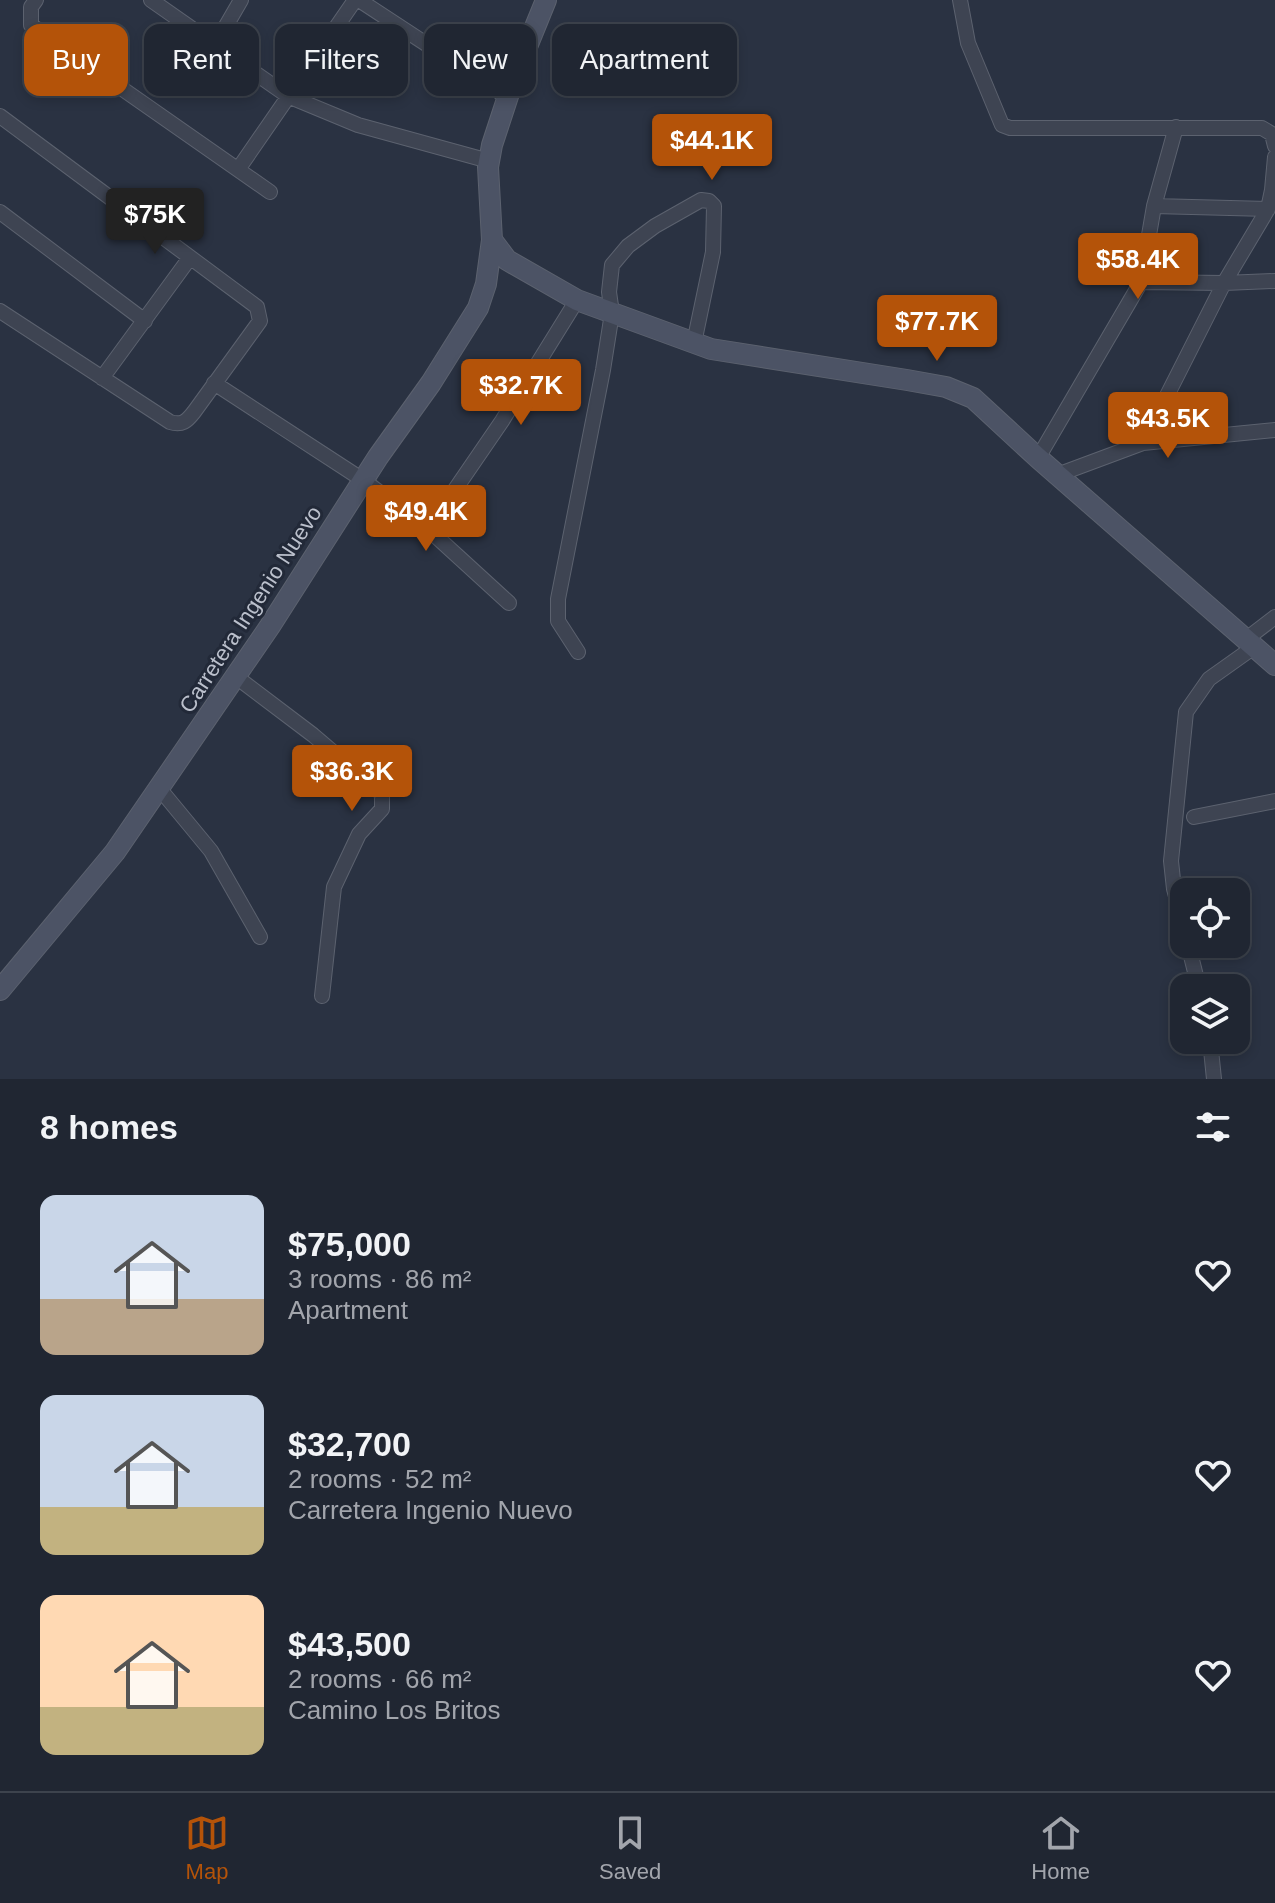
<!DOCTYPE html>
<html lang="en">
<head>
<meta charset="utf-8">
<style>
	body { margin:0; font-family:Arial,sans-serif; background:#2d323e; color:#f1f3f6; height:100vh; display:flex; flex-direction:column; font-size:30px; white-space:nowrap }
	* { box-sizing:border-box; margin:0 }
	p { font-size:26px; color:#a2a5ac }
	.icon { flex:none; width:44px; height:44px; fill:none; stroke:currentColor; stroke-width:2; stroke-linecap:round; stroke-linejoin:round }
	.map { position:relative; height:1079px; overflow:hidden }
	.details { display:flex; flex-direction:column; background:#202632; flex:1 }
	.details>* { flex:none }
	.hud { position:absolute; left:24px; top:24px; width:800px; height:72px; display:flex; gap:16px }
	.fabs { position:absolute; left:1170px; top:878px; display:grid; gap:16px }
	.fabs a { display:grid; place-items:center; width:80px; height:80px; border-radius:16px; background:#202632; box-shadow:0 4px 12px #0003,0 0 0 2px #3d434d; font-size:40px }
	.price { position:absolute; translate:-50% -68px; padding:0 18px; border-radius:8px; background:#b45309; color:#fff; font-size:26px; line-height:52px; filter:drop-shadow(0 2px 4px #0008) }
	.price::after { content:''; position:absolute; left:50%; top:48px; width:24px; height:18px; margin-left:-12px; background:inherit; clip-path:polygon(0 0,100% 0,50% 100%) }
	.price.selected { background:#222; color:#fff }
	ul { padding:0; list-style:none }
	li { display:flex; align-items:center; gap:24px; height:200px; padding:0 40px }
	li span { display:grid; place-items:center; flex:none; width:224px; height:160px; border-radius:16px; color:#555 }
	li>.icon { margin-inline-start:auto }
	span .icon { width:96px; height:96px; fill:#fffc; stroke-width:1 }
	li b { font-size:34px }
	h2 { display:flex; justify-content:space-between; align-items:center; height:96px; padding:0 40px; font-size:34px }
	.chip { padding:0 28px; border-radius:16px; background:#202632; box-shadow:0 4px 12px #0003,0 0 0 2px #3d434d; font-size:28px; line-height:72px }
	.chip.selected { background:#b45309; color:#fff }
	.dock { display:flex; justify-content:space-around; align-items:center; height:112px; border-top:2px solid #3d434d; background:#202632; font-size:22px; color:#a2a5ac }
	.dock a { display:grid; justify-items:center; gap:4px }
	.dock .selected { color:#b45309 }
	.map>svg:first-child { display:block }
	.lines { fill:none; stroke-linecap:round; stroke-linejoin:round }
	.street-casing { stroke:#5c626f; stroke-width:16 }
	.secondary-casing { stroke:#5c626f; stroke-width:22 }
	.street { stroke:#3e4452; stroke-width:14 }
	.secondary { stroke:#4c5365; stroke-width:20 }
	.labels { text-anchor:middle; stroke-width:6; stroke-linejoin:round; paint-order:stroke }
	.street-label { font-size:22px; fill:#bbc0cc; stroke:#222938 }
</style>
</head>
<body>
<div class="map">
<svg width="1275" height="1079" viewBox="0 0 1275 1079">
	<rect width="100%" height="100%" fill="#2a3242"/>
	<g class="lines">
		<g class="street-casing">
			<path id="street" d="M36,0L31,7V25L270,192
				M151,0L288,96L358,125L489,161
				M359,0L507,97
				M960,0L968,43L1002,125L1010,128H1262L1272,134L1275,146
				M215,45L241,0
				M0,116C86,179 171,244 257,307L260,321L194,412C187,421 182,426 170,422L0,311
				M1176,127L1154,206L1141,282L1224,283L1268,209
				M239,168L355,0
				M1154,206L1268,209L1272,190L1275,157
				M0,212L145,321
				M102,378L189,259
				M214,383L363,480L428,529L509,603
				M1143,443L1224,283L1275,281
				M1038,458L1141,282
				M1057,475L1143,443L1275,430
				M428,529L502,421L577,300
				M1245,640L1275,617
				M578,652L558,621V599L603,370L612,313L609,292L612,265L628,246L655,226L701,200L709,201L714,206L713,252L694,343
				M235,676L313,735L382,794V809L359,834L334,887L322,996
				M159,788L211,851L260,937
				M1194,817L1275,801
				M1184,926L1174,889L1171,861L1186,712L1209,679L1254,647
				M1188,944L1199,988
				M1210,1040L1214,1079"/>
		</g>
		<g class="secondary-casing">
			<path id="secondary" d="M492,240L507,260L577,300L711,349L907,380L946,387L973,398L1038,458L1275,665
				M0,990L115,852L270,626L378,457L431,383L478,308L486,284L492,240L488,167L492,145L513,81L546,0"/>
		</g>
		<use href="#street" class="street"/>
		<use href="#secondary" class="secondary"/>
	</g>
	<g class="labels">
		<g class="street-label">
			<text transform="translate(250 609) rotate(-57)" y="8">Carretera Ingenio Nuevo</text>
		</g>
	</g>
</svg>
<div class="fabs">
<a><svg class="icon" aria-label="locate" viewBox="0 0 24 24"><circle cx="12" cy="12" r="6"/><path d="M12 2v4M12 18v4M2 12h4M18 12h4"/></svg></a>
<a><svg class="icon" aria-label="layers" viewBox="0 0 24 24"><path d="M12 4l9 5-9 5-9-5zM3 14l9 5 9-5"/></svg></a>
</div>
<b class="price" style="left:712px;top:182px">$44.1K</b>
<b class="price selected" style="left:155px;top:256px">$75K</b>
<b class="price" style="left:1138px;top:301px">$58.4K</b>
<b class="price" style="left:937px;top:363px">$77.7K</b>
<b class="price" style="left:521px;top:427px">$32.7K</b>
<b class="price" style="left:1168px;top:460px">$43.5K</b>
<b class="price" style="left:426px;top:553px">$49.4K</b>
<b class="price" style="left:352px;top:813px">$36.3K</b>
<div class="hud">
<a class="chip selected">Buy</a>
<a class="chip">Rent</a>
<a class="chip">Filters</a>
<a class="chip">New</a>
<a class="chip">Apartment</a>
</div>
</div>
<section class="details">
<h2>8 homes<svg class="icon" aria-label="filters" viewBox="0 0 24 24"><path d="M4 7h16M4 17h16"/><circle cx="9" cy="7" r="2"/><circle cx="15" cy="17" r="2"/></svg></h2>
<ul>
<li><span style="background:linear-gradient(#c9d6e8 65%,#b9a48a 0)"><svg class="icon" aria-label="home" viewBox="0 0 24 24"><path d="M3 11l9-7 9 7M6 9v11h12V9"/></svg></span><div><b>$75,000</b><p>3 rooms · 86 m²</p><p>Apartment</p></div><svg class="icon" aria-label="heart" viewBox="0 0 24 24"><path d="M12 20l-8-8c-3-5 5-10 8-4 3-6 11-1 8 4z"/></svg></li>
<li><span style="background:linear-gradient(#c9d6e8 70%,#c2b280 0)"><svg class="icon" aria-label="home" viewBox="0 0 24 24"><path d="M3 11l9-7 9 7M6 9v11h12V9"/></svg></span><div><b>$32,700</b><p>2 rooms · 52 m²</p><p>Carretera Ingenio Nuevo</p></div><svg class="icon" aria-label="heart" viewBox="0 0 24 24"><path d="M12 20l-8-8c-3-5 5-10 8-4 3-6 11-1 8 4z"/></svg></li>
<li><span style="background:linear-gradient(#ffd9b3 70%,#c2b280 0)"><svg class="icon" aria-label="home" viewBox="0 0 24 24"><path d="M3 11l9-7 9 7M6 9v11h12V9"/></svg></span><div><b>$43,500</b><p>2 rooms · 66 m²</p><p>Camino Los Britos</p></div><svg class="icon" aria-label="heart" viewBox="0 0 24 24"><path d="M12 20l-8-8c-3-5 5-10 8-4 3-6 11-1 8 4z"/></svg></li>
</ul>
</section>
<nav class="dock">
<a class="selected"><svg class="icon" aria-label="map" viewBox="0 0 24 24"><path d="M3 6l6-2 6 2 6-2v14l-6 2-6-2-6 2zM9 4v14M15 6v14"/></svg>Map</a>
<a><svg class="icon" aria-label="saved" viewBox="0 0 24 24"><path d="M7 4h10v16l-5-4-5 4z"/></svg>Saved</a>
<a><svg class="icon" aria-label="home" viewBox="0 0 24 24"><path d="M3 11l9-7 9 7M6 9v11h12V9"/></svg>Home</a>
</nav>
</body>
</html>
